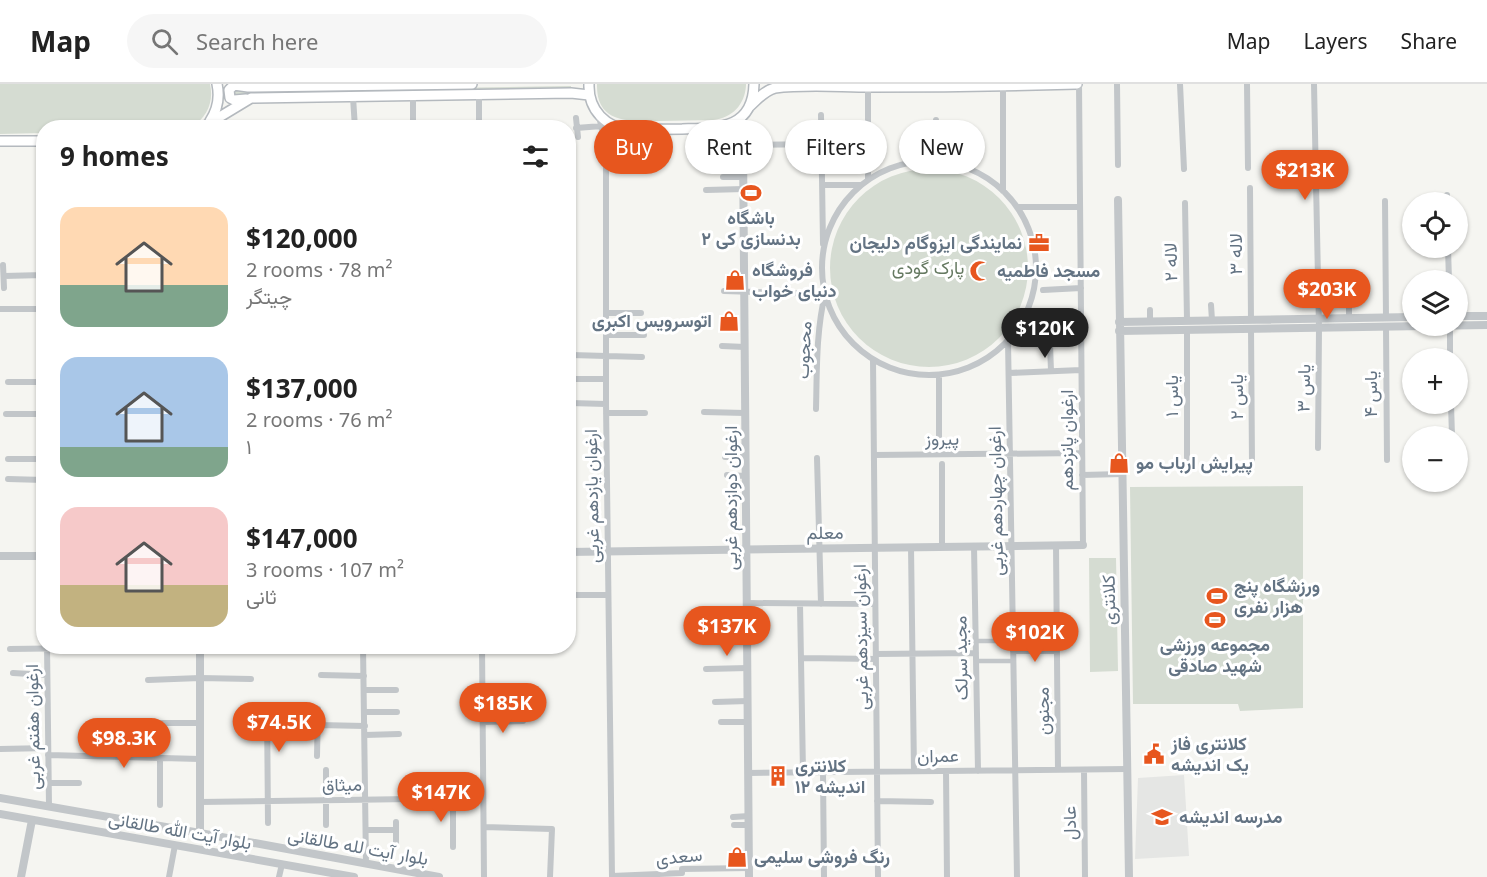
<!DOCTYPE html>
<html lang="en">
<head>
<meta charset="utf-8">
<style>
	body { margin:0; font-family:"Noto Sans",Vazirmatn,sans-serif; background:#f6f6f6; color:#222; height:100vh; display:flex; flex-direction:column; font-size:22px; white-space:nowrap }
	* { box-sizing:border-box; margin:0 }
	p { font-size:20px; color:#767676 }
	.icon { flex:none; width:33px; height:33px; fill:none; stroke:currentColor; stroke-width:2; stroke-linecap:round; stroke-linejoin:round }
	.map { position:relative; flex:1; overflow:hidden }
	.drawer { position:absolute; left:36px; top:36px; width:540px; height:534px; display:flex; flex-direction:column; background:#fff; border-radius:24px; box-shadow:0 2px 4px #0004 }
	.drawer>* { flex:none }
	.hud { position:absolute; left:594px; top:36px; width:570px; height:54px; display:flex; gap:12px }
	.fabs { position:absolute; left:1402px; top:108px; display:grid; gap:12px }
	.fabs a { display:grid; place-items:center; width:66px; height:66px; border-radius:50%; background:#fff; box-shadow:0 2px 4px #0004; font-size:30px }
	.price { position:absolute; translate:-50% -51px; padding:0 14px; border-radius:21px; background:#e7561e; color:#fff; font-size:20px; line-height:39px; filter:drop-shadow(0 2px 3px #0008) }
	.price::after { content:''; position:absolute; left:50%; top:36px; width:18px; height:14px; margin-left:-9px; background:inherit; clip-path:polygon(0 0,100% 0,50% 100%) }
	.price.on { background:#222; color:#fff }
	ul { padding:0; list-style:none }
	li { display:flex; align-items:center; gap:18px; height:150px; padding:0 24px }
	li span { display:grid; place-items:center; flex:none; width:168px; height:120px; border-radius:18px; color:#555 }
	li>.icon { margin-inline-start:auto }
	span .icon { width:72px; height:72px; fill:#fffc; stroke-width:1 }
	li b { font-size:26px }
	h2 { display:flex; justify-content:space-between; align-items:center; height:72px; padding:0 24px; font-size:26px }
	.chip { padding:0 21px; border-radius:27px; background:#fff; box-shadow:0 2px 4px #0004; font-size:21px; line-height:54px }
	.chip.on { background:#e7561e; color:#fff }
	header { display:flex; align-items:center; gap:36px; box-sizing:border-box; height:84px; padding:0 30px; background:#fff; border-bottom:2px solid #e0e0e0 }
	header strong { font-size:28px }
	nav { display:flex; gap:33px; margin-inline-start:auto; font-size:21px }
	.search { width:420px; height:54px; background:#f6f6f6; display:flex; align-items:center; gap:15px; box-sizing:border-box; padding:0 21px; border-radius:33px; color:#767676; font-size:22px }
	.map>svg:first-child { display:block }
	.built { fill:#e5e6e4 }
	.green { fill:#d5dcd2 }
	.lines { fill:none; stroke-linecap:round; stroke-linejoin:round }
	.secondary-casing { stroke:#b4b9be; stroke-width:12 }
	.pedestrian { stroke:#c2c6c9; stroke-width:4.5 }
	.minor { stroke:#c2c6c9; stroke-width:6 }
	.tertiary { stroke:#c2c6c9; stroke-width:8 }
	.secondary { stroke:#fff; stroke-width:9 }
	.labels { text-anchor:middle; stroke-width:6; stroke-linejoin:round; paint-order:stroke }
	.poi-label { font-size:18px; font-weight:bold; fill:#637383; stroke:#fff; text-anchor:start }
	.street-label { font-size:18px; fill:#637383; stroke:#fff }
	.park-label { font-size:18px; fill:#667a62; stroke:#fff }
</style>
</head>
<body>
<header>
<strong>Map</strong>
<div class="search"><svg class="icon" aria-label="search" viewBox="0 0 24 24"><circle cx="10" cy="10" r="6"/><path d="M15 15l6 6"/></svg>Search here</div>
<nav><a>Map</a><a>Layers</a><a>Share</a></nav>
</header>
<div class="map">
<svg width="1487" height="793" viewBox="0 0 1487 793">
	<rect width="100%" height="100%" fill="#f5f5f1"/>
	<path class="built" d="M1184,691L1189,772L1135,775L1138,694Z"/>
	<path class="green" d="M0,0H210C214,18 207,33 192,43L44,44L43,49L0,50Z
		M597,0H746V1C745,21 732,34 713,36C695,36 678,37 660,37C631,37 596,41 597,0Z
		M571,2V6L237,13L234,11L233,8L235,5L251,7Z
		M830 184a99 99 0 1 1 198 0a99 99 0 1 1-198 0Z
		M1303,402V624L1240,627L1238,620H1133L1130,403Z
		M1089,474H1116L1118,587L1090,588Z"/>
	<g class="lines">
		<g class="secondary-casing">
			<path id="secondary" d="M244,0L251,3L472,0
				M589,0C588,26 606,44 631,46C648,45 665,45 682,45C717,44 753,46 754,0
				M246,15L234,16L230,14L229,6L234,1L248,3
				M749,23C757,16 765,6 775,4C806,0 839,3 871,3C939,3 1008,2 1077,0
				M210,37C218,25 220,14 217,0
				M208,40L251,14L571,9L589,11
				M0,57H44"/>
		</g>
		<path class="pedestrian" d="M976,557H1013
			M976,577H1013"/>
		<path class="minor" d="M1079,0L1083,461
			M1117,0L1118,81
			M1180,0L1184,85
			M1247,0L1248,84
			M1314,0L1319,244L1318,364
			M868,3V96
			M479,11V44
			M353,13L355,44
			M821,31L823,160
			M599,32L606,63V320L612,793
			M576,34L578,53
			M936,36V77
			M413,44V12
			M576,44L602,42
			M41,57L44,237
			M743,61L822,60
			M822 184a107 107 0 1 1 214 0a107 107 0 1 1-214 0Z
			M723,93H744
			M822,101H861
			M1250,104L1251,236
			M706,106L744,105
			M1003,107V2
			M1447,111V118
			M1385,117L1386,234
			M1185,119L1187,236
			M1019,123H1080
			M1448,164L1449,196
			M3,181L4,204
			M4,192L43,191
			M1043,206L1081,204
			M724,207L825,210C816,248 817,286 816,325
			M1211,221L1212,236
			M0,225H43
			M1150,226V237
			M606,229H641
			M1049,234L1051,287
			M1349,234V222
			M1450,242V274
			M1386,243L1387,376
			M1251,245L1252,380
			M606,251H644
			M1008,257L1017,793
			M722,262L745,263
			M571,271L642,273
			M873,276L878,793
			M1009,289L1081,286
			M939,291V354
			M571,295H606
			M8,298H44
			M570,319L606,320
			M1451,320L1452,352
			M704,328L745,329
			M606,329H645
			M6,330H44
			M874,371L1082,369
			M725,373H746
			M817,374L821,520
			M8,375H44
			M1187,379V246
			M727,391L746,392
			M1082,391L1122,390
			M8,395L44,396
			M1056,461L1058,686
			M942,462V380
			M974,462L978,687
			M911,463L914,687
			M574,511H608
			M747,519L875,520
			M800,520L803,688
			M47,562L49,722
			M363,562L366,780
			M482,562L484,793
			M10,565L84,564
			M1013,567H1057
			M876,570L976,569
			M801,574L876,575
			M706,585L748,584
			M13,589L47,591
			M321,591L364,592
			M148,596L200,594L251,595
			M364,606H396
			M715,618L748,617
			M267,621L268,739
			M364,628H397
			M483,638L523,637
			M721,638H748
			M152,639H200
			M318,641L365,642
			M365,651L399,650
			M0,665L48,664
			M48,671L200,675
			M317,672L318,625
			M1084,686L1085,793
			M946,687L947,793
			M823,688L824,793
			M748,689L1127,685
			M49,699H79
			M453,714V763
			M877,717L931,718
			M200,718L483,714
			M160,721V674
			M733,733L749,732
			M396,738V759
			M326,741V686
			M734,741H749
			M484,743L552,745L550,793
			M366,746H396
			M612,792L682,789V785L749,784
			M169,793L175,761
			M279,793L282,780"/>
		<path class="tertiary" d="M740,34L743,61L749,793
			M1118,116L1129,793
			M1458,232H1487
			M1119,238L1413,233
			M1119,247L1487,241
			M568,468L1083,461
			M0,472H44
			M200,562V749
			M0,714L200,749L439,793
			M0,730L354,793
			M21,793L32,736"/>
		<use href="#secondary" class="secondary"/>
	</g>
	<defs>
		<g id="stadium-bare" transform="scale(1.62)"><path d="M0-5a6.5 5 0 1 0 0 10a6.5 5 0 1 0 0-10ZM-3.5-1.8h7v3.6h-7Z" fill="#e7561e" stroke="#fff" stroke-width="2.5" paint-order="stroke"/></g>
		<g id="office-bare" transform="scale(1.62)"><path d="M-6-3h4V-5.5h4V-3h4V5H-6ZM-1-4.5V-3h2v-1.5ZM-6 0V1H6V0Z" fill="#e7561e" stroke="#fff" stroke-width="2.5" paint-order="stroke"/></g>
		<g id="mosque-bare" transform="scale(1.62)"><path d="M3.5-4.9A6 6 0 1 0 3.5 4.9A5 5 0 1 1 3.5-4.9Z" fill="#e7561e" stroke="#fff" stroke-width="2.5" paint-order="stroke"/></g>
		<g id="shop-bare" transform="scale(1.62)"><path d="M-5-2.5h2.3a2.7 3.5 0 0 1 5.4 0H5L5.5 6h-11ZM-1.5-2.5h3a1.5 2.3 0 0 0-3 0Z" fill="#e7561e" stroke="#fff" stroke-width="2.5" paint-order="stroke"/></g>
		<g id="civic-bare" transform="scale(1.62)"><path d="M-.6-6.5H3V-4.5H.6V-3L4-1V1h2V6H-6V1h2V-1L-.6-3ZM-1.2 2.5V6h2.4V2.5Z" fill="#e7561e" stroke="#fff" stroke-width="2.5" paint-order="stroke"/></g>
		<g id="building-bare" transform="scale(1.62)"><path d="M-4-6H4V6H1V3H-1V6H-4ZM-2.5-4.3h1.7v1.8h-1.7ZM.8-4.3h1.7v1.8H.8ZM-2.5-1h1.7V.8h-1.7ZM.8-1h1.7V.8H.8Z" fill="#e7561e" stroke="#fff" stroke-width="2.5" paint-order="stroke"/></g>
		<g id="school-bare" transform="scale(1.62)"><path d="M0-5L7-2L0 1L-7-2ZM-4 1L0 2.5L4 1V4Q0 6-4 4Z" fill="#e7561e" stroke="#fff" stroke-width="2.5" paint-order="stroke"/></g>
	</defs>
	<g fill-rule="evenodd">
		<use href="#stadium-bare" x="751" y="109"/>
		<use href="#office-bare" x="1039" y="159"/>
		<use href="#mosque-bare" x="980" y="187"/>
		<use href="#shop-bare" x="735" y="196"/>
		<use href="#shop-bare" x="729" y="237"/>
		<use href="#shop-bare" x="1119" y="379"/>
		<use href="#stadium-bare" x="1217" y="512"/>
		<use href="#stadium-bare" x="1215" y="536"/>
		<use href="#civic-bare" x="1154" y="670"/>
		<use href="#building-bare" x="778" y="692"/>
		<use href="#school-bare" x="1162" y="733"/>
		<use href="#shop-bare" x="737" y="773"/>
	</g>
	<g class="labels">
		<g class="poi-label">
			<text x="751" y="140" text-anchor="middle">باشگاه<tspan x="751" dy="21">بدنسازی کی ۲</tspan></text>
			<text x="1022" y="165" text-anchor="end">نمایندگی ایزوگام دلیجان</text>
			<text x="752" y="192">فروشگاه<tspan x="752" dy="21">دنیای خواب</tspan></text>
			<text x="997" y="193">مسجد فاطمیه</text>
			<text x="712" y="243" text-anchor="end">اتوسرویس اکبری</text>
			<text x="1136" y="385">پیرایش ارباب مو</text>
			<text x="1234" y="508">ورزشگاه پنج<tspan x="1234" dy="21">هزار نفری</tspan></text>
			<text x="1215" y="567" text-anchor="middle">مجموعه ورزشی<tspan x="1215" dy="21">شهید صادقی</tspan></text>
			<text x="1171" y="666">کلانتری فاز<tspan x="1171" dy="21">یک اندیشه</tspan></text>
			<text x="795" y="688">کلانتری<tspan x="795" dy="21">۱۲ اندیشه</tspan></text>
			<text x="1179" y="739">مدرسه اندیشه</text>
			<text x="754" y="779">رنگ فروشی سلیمی</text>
		</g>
		<g class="street-label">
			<text transform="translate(1236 170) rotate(-90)" y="6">لاله ۳</text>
			<text transform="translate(1171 178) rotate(-91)" y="6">لاله ۲</text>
			<text transform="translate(804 266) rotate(-87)" y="6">محجوب</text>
			<text transform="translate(1304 304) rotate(-89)" y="6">یاس ۳</text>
			<text transform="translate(1371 310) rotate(-90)" y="6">یاس ۴</text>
			<text transform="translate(1172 312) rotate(-90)" y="6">یاس ۱</text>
			<text transform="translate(1237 313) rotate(-90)" y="6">یاس ۲</text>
			<text transform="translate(942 355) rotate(-1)" y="6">پیروز</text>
			<text transform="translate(1067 356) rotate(-90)" y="6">ارغوان پانزدهم</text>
			<text transform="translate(592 412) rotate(-91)" y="6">ارغوان یازدهم غربی</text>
			<text transform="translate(731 414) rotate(-90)" y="6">ارغوان دوازدهم غربی</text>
			<text transform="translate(996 417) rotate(-91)" y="6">ارغوان چهاردهم غربی</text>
			<text transform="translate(825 449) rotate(-1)" y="6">معلم</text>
			<text transform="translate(1109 516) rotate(-91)" y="6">کلانتری</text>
			<text transform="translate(861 553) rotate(-91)" y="6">ارغوان سیزدهم غربی</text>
			<text transform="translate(961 574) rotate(-91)" y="6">مجید سرلک</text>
			<text transform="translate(1043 627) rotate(-91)" y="6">مجنون</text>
			<text transform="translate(33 643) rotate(-91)" y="6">ارغوان هفتم غربی</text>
			<text transform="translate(938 672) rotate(-1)" y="6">عمران</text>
			<text transform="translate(342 701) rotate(-1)" y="6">میثاق</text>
			<text transform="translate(1070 739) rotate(-91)" y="6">عادل</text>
			<text transform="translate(180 747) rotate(10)" y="6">بلوار آیت الله طالقانی</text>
			<text transform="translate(358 763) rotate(10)" y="6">بلوار آیت لله طالقانی</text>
			<text transform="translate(679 773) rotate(-6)" y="6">سعدی</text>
		</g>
		<g class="park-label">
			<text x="928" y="190">پارک گودی</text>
		</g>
	</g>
</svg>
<div class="fabs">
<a><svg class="icon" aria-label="locate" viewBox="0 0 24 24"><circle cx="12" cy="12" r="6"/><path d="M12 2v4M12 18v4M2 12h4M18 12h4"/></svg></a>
<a><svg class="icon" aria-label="layers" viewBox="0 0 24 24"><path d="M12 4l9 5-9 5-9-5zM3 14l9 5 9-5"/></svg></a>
<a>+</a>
<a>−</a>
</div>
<b class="price" style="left:1305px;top:117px">$213K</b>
<b class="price" style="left:1327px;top:236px">$203K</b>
<b class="price on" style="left:1045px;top:275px">$120K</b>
<b class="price" style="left:727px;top:573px">$137K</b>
<b class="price" style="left:1035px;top:579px">$102K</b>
<b class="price" style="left:503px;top:650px">$185K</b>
<b class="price" style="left:279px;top:669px">$74.5K</b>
<b class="price" style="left:124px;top:685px">$98.3K</b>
<b class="price" style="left:441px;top:739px">$147K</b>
<div class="hud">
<a class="chip on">Buy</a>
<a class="chip">Rent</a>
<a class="chip">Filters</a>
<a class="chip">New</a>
</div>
<section class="drawer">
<h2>9 homes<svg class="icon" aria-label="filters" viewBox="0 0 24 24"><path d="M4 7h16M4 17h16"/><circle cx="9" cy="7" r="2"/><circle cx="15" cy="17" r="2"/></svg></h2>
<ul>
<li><span style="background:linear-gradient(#ffd9b3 65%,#7fa58c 0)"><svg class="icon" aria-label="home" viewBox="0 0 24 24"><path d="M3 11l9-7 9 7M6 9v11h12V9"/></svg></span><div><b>$120,000</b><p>2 rooms · 78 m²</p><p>چیتگر</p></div></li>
<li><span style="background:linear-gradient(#a9c7e8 75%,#7fa58c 0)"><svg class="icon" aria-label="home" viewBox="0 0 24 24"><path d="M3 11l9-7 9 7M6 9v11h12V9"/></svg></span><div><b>$137,000</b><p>2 rooms · 76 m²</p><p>۱</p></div></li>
<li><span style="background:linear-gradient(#f6c9c9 65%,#c2b280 0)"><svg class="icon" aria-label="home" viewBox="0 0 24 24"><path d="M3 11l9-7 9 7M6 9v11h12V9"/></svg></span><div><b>$147,000</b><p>3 rooms · 107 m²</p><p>ثانی</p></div></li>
</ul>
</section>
</div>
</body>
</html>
